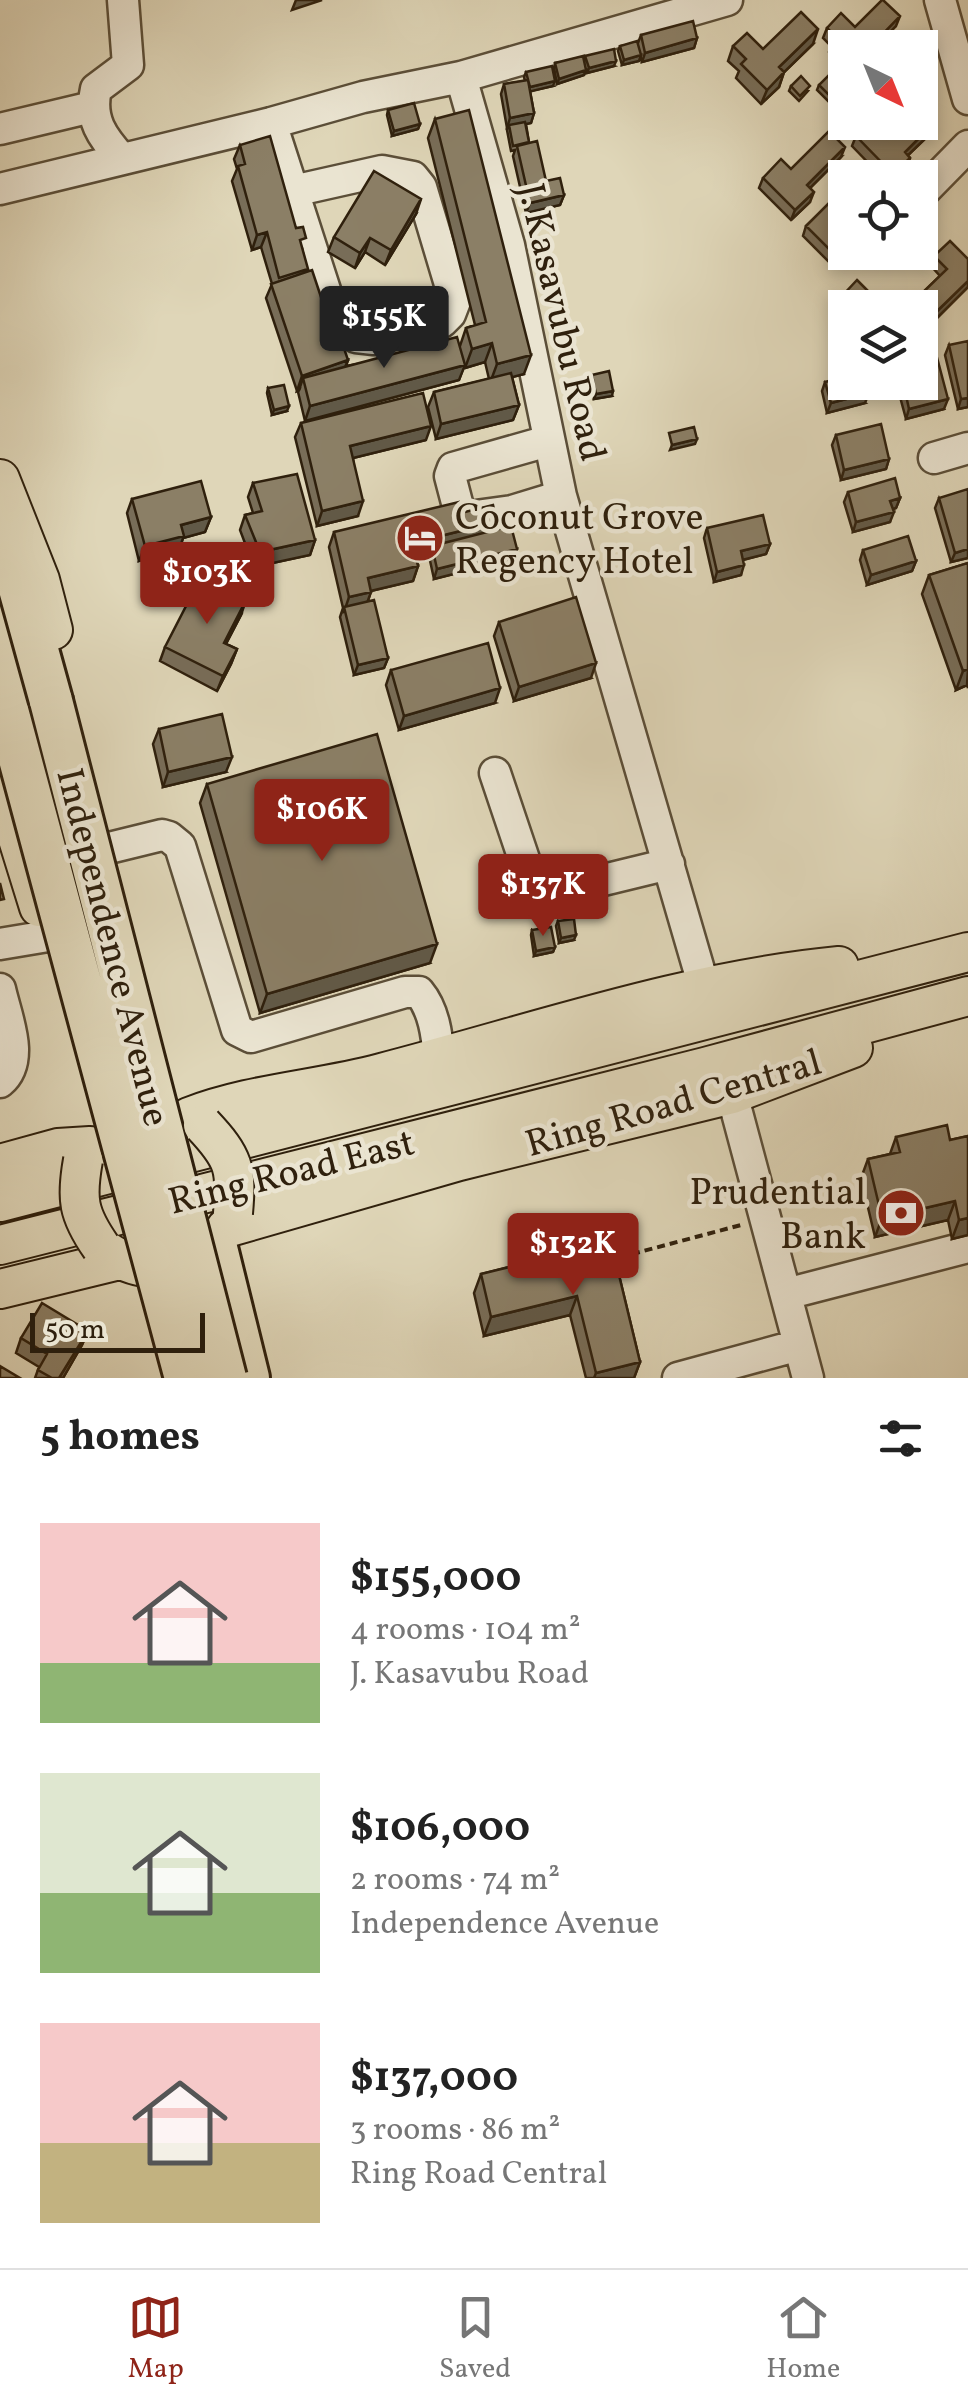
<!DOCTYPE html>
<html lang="en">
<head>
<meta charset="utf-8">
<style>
	body { margin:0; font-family:Vollkorn,serif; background:#f2f2f2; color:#222; height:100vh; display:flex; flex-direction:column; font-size:38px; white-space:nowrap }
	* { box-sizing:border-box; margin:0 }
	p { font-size:32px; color:#767676 }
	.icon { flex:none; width:55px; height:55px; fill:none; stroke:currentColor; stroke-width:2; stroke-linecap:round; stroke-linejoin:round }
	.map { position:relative; height:1378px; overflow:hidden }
	.details { display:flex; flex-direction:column; background:#fff; flex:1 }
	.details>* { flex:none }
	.needle { width:65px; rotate:137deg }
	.controls { position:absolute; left:828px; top:30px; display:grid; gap:20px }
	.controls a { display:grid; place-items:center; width:110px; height:110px; border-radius:0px; background:#fff; box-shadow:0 5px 15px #0003; font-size:50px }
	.scale { position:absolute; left:30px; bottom:25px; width:175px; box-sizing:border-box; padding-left:10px; border:5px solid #2f200d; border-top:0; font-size:28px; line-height:35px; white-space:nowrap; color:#2f200d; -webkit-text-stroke:8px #eae4d1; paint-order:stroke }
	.price { position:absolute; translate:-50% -85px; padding:0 22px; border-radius:10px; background:#8f2418; color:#fff; font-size:32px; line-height:65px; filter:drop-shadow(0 2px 5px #0008) }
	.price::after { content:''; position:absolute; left:50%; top:60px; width:30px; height:22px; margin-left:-15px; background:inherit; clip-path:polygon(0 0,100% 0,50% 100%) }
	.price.selected { background:#222; color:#fff }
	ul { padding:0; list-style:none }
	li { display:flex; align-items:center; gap:30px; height:250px; padding:0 40px }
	li span { display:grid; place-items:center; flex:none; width:280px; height:200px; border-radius:0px; color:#555 }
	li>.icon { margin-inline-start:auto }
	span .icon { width:120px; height:120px; fill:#fffc; stroke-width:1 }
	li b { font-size:42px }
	h2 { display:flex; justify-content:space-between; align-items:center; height:120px; padding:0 40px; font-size:42px }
	.tab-bar { display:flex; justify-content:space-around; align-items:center; height:140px; border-top:2px solid #e0e0e0; background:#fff; font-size:28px; color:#767676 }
	.tab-bar a { display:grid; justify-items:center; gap:5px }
	.tab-bar .selected { color:#8f2418 }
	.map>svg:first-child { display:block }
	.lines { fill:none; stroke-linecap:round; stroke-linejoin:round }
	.minor-casing { stroke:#5b4e38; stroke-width:35 }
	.major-casing { stroke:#2f200d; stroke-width:42 }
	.highway-casing { stroke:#2f200d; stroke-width:48 }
	.path { stroke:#2f200d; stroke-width:4; stroke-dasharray:8 5; stroke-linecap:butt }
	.minor { stroke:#eae4d1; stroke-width:30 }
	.major { stroke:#dfd6b8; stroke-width:38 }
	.highway { stroke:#dfd6b8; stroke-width:42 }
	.major-bridge-casing { stroke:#2f200d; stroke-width:42; stroke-linecap:butt }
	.highway-bridge-casing { stroke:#2f200d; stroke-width:48; stroke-linecap:butt }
	.major-bridge { stroke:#dfd6b8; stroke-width:38 }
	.highway-bridge { stroke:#dfd6b8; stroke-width:42 }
	.wall { fill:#786d58; stroke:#2f200d; stroke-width:2.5 }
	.shaded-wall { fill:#615947; stroke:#2f200d; stroke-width:2.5 }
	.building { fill:#8b7f66; stroke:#2f200d; stroke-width:2.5 }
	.labels { text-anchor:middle; stroke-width:9; stroke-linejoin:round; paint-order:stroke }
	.street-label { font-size:38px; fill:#2f200d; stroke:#eae4d1 }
	.poi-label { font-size:38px; fill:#2f200d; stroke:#eae4d1; text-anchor:start }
</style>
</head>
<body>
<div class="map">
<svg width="968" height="1378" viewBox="0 0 968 1378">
	<rect width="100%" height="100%" fill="#dfd6b8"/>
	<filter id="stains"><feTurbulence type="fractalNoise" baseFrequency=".002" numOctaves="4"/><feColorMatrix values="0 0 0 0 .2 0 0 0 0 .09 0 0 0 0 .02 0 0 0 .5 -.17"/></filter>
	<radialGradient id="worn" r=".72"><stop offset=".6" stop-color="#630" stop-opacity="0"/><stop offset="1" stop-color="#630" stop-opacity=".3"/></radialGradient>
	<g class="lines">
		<g class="minor-casing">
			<path id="minor" d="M940,0L968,99
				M461,77L509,245L561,496L704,987
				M271,123L334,318L356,337L374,339L442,322L450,314L455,301L421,187L413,177L382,171L293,191
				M0,129L92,107
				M122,159C102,137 89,119 96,89L128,65L123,0
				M0,189L271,123L363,97L461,77L727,0
				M920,195L968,146
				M548,441L453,468L450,476L461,518L512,511L561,496
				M934,458L968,448
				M495,773L532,883L540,891L550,893L669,864
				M109,848L162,835L169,837L180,846L237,1030L251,1037L405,992H419C434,1010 437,1035 439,1058
				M0,944L48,936
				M0,989C6,1017 26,1060 0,1082
				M732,1094L808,1378
				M786,1294L968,1247
				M678,1378L799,1345"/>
		</g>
		<g class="major-casing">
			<path id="major" d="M0,479L40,580L53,630
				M0,781L39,907
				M189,1117C251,1093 317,1090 381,1073C532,1034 683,981 839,966
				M0,1164L58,1148L90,1146
				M0,1202L968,952
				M226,1228L459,1161L732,1094L853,1048
				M0,1245L705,1067L968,996
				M101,1247C126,1266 152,1274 182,1263
				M0,1289L119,1260"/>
		</g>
		<g class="highway-casing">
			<path id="highway" d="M0,516L51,701
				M215,1244L248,1378"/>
		</g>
		<path class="path" d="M632,1254L741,1225"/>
		<use href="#minor" class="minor"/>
		<use href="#major" class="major"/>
		<use href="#highway" class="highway"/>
		<g class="major-bridge-casing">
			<path id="major-bridge" d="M203,1125C234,1158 237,1169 233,1213
				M83,1160C76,1199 78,1214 101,1247"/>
		</g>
		<g class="highway-bridge-casing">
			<path id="highway-bridge" d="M51,701L225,1378
				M8,714L186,1378"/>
		</g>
		<use href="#major-bridge" class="major-bridge"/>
		<use href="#highway-bridge" class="highway-bridge"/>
	</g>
	<path class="wall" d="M896,26L845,48V68L829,52L831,46L823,38L827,28Z
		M641,35L697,38L694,48L642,62L641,58L639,61L622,65L618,51L620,46L638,43Z
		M813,44L784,72L779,87L761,104L736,78L739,71L728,61L733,46L763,49Z
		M585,56L614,66L587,73L586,71L584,75L557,84L554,68L555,63L584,60Z
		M526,72L553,86L530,91L534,113L531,123L526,124L529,143L546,181L564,195L560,205L526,213L513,156L515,150L511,151L507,130L508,127L507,128L501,94L504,84L525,81L524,77Z
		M819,85L839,86L838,91L828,101L817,90Z
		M791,86L808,91L799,101L789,91Z
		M388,110L420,124L418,129L392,136L387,115Z
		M435,119L524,374L512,377L519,405L513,420L436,439L428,407L434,392L489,379L485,362L465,368L464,366L459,380L305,421L298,392L299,390L297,391L266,298L272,284L261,247L252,250L232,181L237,169L234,159L240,145L302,248L307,272L332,330L348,360L346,366L460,346L466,328L475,325L428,138Z
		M932,132L908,155L910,158L906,168L896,178H883L852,146L856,136Z
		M841,157L810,188V202L791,220L759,188L763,178L791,169Z
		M845,189V218L839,224L845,231V248L830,263L803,236L806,226Z
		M416,214L385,265L365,252L355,268L328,252L334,237Z
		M934,256L968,259V287L928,327L920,319V308H912L915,300L940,276L931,266Z
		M843,295L882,305L881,308H845V310L839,305Z
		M949,345L968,407L958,409L945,355Z
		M592,375L612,396L594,399L590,380Z
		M825,382L865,403L827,413L822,391Z
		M896,382H920L944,409L906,419Z
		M268,388L287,411L272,415L267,393Z
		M301,423L426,440L353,458L358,516L317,526L295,437Z
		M836,435L889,459L886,469L841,480L832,445Z
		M253,483L315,540L310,555L254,567L240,530L245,515L253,513L248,497Z
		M848,492L900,498L896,508L893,509L890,522L853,532L844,502Z
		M939,498L968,558L951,562L935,508Z
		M132,499L211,517L205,532L183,538L179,550L139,561L127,513Z
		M461,513L494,530L513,559L434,579L429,556L430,552L416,556L418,566L413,581L371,591L368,601L388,658L384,668L354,675L340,617L343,608L329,547L334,532Z
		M707,528L770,544L766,554L743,560L741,575L714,582L704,538Z
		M863,550L916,561L912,571L867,585L860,560Z
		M968,563V688L967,685L956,690L922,594L929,575Z
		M241,615L226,644L237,649L231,664L217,691L160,661L165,647Z
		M499,622L591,678L514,701L494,636Z
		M391,670L495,703L399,730L386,685Z
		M159,729L226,772L163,787L153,744Z
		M207,784L430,963L260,1013L200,803Z
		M558,921L574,940L559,943L556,926Z
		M532,930L555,947L553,952L534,956L531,935Z
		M968,1136V1235L952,1239L948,1220L875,1237L861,1178L868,1159L890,1154L896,1137L950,1140Z
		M611,1242L640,1362L634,1378H586L570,1315L484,1336L474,1293L481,1274Z
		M88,1331L82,1345L63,1378H35L39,1367L16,1353L21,1338Z"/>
	<path class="shaded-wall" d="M296,0H322L292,10Z
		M900,16L896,26L875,48H869Z
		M818,29L813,44L774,82L779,67Z
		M697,38L694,48L642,62L645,53Z
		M641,55L639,61L622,65L624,60Z
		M616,61L614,66L587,73L589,68Z
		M586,70L584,75L557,84L559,79Z
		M784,72L779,87L761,104L767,90Z
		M555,81L553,86L528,92L530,87Z
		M534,113L531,123L507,128L510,118Z
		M935,122L932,132L901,162L905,152Z
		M420,124L418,129L392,136L394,131Z
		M845,147L841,157L803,195L807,185Z
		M910,158L906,168L896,178H892Z
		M814,192L810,202L791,220L795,210Z
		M564,195L560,205L526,213L530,203Z
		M421,199L416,214L385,265L391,250Z
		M845,211V218L832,231L835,221Z
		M267,232L261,247L252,250L257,235Z
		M370,238L365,252L355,268L360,253Z
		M845,241V248L830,263L833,253Z
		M968,281V287L928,327L931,317Z
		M492,343L485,362L465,368L472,349Z
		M531,355L524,374L490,383L497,364Z
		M348,360L342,375L303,378L299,390L297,391L302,376Z
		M465,365L459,380L305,421L310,406Z
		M613,391L612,396L594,399L596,394Z
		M869,393L865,403L827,413L831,403Z
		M968,398V407L958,409L961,399Z
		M948,399L944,409L906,419L909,409Z
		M519,405L513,420L436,439L441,424Z
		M289,406L287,411L272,415L274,410Z
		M431,426L426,440L345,460L350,446Z
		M697,439L695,444L670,450L672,445Z
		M889,459L886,469L841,480L844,470Z
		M900,498L896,508L887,511L890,501Z
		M363,501L358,516L317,526L322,511Z
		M894,512L890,522L853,532L856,522Z
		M211,517L205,532L183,538L179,550L139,561L145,546L181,525Z
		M497,522L492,537L432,546L430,552L407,558L412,543Z
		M315,540L310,555L254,567L260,552Z
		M770,544L766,554L738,561L741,551Z
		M517,549L513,559L434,579L437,569Z
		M968,549V558L951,562L955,553Z
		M916,561L912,571L867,585L871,575Z
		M744,565L741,575L714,582L717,572Z
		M418,566L413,581L362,593L368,578Z
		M371,592L366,606L344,612L349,597Z
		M246,600L241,615L219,657L224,643Z
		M237,649L231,664L217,691L223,676Z
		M388,658L384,668L354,675L358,665Z
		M596,663L591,678L514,701L519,687Z
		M968,669L967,685L956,690L963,671Z
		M500,688L495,703L399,730L404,716Z
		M232,757L226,772L163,787L168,772Z
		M576,935L574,940L559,943L561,938Z
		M437,944L430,963L260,1013L267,994Z
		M555,947L553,952L534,956L536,951Z
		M955,1201L948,1220L875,1237L882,1218Z
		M968,1218V1235L952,1239L959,1220Z
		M577,1296L570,1315L484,1336L491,1317Z
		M88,1331L82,1345L63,1378H59Z
		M640,1362L634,1378H594L596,1373Z"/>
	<path class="building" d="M882,0H883L900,16L869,48H845V55L832,42L837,38L827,28L841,13L855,27Z
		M801,12L818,29L779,67L784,72L767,90L741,64L746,59L733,46L747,33L763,49Z
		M693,21L697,38L645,53L641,35Z
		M637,41L641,55L624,60L620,46Z
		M614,49L616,61L589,68L585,56Z
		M583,56L586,70L559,79L555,63Z
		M552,66L555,81L530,87L526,72Z
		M829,75L839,86L830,96L819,85Z
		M801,76L810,86L800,96L791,86Z
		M528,80L534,113L510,118L504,84Z
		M414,103L420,124L394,131L388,110Z
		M920,106L935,122L905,152L910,158L893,174L856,136L870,122H874L887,135L899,122H920Z
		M469,110L531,355L497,364L492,343L472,349L466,328L486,322L435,119Z
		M525,122L529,142L513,146L509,125Z
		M829,131L845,147L807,185L814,192L795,210L763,178L781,159L791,169Z
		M270,136L296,228L303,227L306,238L300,240L308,269L279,278L267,232L257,235L238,166L245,164L240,145Z
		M537,141L546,181L560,178L564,195L530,203L517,146Z
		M374,171L421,199L391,250L370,238L360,253L334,237Z
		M844,188L845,211L835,221L845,231V241L833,253L806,226Z
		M950,241L968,259V281L931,317L915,300L947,269L934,256Z
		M312,270L332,330L337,328L348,360L302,376L271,284Z
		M857,280L882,305L879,308H856L843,295Z
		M457,337L465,365L310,406L303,378Z
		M968,341V398L961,399L949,345Z
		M935,350L948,399L909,409L903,382H920V354Z
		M609,371L613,391L596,394L592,375Z
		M511,373L519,405L441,424L434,392Z
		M845,377V382H866L869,393L831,403L825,382Z
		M284,385L289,406L274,410L268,388Z
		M423,393L431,426L350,446L363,501L322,511L301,423Z
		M881,424L889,459L844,470L836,435Z
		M694,427L697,439L672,445L669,433Z
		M297,474L315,540L260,552L245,515L262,511L253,483Z
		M895,478L900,498L890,501L894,512L856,522L848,492Z
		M201,481L211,517L181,525L184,536L145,546L132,499Z
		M968,489V549L955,553L939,498Z
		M459,502L461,513L493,505L497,522L412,543L418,566L368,578L371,592L349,597L334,532Z
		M763,515L770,544L741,551L744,565L717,572L707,528Z
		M511,526L517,549L437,569L432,546Z
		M908,536L916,561L871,575L863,550Z
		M968,563V669L963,671L929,575Z
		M201,577L246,600L224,643L237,649L223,676L165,647Z
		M576,597L596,663L519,687L499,622Z
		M374,600L388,658L358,665L344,607Z
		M488,643L500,688L404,716L391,670Z
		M222,714L232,757L168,772L159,729Z
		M377,734L437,944L267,994L207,784Z
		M0,883L4,899L0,900Z
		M574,919L576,935L561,938L558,921Z
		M551,927L555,947L536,951L532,930Z
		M947,1125L950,1140L968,1136V1218L959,1220L955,1201L882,1218L868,1159L900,1152L896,1137Z
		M611,1242L640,1362L596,1373L577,1296L491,1317L481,1274Z
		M42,1303L88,1331L59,1378H52L38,1370L47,1354L21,1338Z
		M0,1366L20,1378H0Z"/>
	<defs>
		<g id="hotel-disc" transform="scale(2.5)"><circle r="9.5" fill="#8f2418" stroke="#eae4d1"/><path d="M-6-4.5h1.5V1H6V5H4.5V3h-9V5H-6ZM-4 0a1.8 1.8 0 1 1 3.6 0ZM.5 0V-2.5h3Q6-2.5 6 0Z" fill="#fff"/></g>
		<g id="bank-disc" transform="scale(2.5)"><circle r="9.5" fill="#8f2418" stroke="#eae4d1"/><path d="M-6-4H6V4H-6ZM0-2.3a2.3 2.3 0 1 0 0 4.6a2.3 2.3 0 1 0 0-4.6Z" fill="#fff"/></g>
	</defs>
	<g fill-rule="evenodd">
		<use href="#hotel-disc" x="420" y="538"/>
		<use href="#bank-disc" x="901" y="1213"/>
	</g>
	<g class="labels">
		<g class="street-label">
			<text transform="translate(563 322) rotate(77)" y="13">J. Kasavubu Road</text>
			<text transform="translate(114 947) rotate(76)" y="13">Independence Avenue</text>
			<text transform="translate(673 1102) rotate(-16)" y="13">Ring Road Central</text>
			<text transform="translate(291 1171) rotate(-14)" y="13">Ring Road East</text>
		</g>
		<g class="poi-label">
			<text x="455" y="529">Coconut Grove<tspan x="455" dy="44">Regency Hotel</tspan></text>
			<text x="866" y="1204" text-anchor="end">Prudential<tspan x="866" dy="44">Bank</tspan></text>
		</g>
	</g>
	<rect width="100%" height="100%" filter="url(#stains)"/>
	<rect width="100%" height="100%" fill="url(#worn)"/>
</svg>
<div class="controls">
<a><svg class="needle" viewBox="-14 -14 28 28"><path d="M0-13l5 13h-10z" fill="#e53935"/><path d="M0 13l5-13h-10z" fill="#767676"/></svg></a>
<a><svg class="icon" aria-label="locate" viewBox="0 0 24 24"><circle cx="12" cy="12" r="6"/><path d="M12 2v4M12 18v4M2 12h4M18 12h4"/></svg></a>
<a><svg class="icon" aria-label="layers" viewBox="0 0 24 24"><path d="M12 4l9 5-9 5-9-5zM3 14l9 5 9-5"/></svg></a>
</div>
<div class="scale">50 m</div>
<b class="price selected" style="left:384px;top:371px">$155K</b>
<b class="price" style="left:207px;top:627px">$103K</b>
<b class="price" style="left:322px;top:864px">$106K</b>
<b class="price" style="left:543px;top:939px">$137K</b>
<b class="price" style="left:573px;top:1298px">$132K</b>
</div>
<section class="details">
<h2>5 homes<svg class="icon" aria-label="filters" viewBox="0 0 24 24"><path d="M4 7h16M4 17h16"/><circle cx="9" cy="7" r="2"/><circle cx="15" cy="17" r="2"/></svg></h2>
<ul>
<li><span style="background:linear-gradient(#f6c9c9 70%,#8fb573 0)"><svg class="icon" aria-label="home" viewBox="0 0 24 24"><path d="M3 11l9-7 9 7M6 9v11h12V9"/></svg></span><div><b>$155,000</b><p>4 rooms · 104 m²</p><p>J. Kasavubu Road</p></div></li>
<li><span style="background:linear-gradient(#dfe7d0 60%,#8fb573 0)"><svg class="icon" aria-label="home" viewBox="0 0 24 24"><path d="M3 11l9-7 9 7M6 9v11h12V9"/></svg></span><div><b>$106,000</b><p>2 rooms · 74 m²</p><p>Independence Avenue</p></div></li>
<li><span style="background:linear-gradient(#f6c9c9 60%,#c2b280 0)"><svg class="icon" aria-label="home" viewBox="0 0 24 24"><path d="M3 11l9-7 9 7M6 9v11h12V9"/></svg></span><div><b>$137,000</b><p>3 rooms · 86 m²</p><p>Ring Road Central</p></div></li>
</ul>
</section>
<nav class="tab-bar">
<a class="selected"><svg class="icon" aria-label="map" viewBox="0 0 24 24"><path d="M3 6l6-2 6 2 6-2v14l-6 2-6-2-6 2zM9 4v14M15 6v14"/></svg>Map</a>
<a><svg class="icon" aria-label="saved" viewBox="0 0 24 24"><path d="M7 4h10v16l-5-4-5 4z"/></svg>Saved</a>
<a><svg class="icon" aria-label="home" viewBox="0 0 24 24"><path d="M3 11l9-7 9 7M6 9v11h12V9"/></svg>Home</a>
</nav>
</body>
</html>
